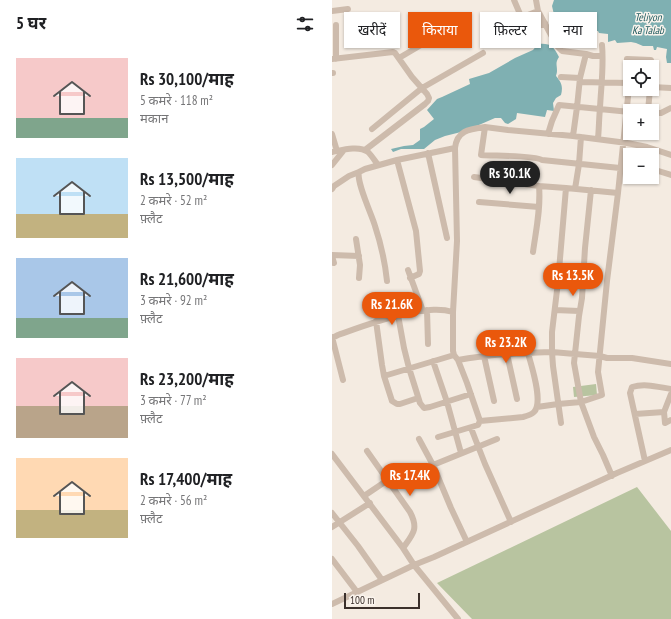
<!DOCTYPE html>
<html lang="hi">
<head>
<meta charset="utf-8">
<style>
	body { margin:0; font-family:"PT Sans Narrow","Noto Sans Devanagari",sans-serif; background:#f2f2f2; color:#202124; height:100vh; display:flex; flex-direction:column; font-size:15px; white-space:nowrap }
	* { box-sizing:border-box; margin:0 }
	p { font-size:13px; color:#757577 }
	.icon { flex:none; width:22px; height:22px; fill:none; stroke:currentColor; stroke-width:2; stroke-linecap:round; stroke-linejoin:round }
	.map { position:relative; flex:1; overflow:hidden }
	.sheet { display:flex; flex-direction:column; background:#fff; width:332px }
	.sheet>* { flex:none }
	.top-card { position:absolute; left:12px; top:12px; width:267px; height:36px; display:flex; gap:8px }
	.fabs { position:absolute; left:291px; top:60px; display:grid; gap:8px }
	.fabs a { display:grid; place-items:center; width:36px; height:36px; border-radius:0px; background:#fff; box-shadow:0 1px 3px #0004; font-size:20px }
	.scale { position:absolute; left:12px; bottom:10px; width:76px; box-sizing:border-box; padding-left:4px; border:2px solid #3b302b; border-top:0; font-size:11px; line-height:14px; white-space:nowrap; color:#3b302b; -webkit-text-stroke:3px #fbf5ee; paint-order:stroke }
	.price { position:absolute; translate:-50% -34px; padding:0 9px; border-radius:14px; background:#ea580c; color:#fff; font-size:13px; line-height:26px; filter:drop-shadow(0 1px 2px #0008) }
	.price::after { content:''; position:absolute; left:50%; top:24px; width:12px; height:9px; margin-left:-6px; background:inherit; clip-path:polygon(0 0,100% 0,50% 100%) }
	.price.selected { background:#222; color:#fff }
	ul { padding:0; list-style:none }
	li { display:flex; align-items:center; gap:12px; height:100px; padding:0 16px }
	li span { display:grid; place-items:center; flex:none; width:112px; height:80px; border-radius:0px; color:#555 }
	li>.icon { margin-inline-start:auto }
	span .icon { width:48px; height:48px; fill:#fffc; stroke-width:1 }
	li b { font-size:17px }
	h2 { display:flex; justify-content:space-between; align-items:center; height:48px; padding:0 16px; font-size:17px }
	.pill { padding:0 14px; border-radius:0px; background:#fff; box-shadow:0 1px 3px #0004; font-size:14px; line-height:36px }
	.pill.selected { background:#ea580c; color:#fff }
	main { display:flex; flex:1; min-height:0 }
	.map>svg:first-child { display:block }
	.green { fill:#b8c4a0 }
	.water { fill:#7fb0b2 }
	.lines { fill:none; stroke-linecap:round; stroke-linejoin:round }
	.minor { stroke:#cdbbac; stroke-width:6 }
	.labels { text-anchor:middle; stroke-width:3; stroke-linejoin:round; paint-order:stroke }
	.water-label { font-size:11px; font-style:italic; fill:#1f5a5e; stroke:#fbf5ee }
</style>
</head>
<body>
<main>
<section class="sheet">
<h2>5 घर<svg class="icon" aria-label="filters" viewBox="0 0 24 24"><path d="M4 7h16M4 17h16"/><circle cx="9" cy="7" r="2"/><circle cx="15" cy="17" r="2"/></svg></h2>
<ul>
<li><span style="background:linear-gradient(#f6c9c9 75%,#7fa58c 0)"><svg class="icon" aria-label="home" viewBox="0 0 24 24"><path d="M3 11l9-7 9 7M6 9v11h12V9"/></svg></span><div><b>Rs 30,100/माह</b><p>5 कमरे · 118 m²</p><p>मकान</p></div></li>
<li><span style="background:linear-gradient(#bfe0f5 70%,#c2b280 0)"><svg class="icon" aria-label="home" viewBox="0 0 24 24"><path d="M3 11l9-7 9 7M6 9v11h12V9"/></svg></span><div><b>Rs 13,500/माह</b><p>2 कमरे · 52 m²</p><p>फ़्लैट</p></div></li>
<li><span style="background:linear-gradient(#a9c7e8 75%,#7fa58c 0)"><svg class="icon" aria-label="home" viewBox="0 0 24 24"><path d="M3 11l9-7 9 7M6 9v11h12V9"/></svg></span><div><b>Rs 21,600/माह</b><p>3 कमरे · 92 m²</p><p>फ़्लैट</p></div></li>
<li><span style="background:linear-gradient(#f6c9c9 60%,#b9a48a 0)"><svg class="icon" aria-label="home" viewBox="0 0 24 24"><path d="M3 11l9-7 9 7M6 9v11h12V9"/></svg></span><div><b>Rs 23,200/माह</b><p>3 कमरे · 77 m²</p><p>फ़्लैट</p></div></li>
<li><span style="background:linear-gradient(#ffd9b3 65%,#c2b280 0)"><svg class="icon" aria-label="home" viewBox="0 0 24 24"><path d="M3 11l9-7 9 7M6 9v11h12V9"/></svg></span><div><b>Rs 17,400/माह</b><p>2 कमरे · 56 m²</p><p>फ़्लैट</p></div></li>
</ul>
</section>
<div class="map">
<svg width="339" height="619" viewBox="0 0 339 619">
	<rect width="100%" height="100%" fill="#f4ebe1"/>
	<path class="green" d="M264,384L265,395L242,397L241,387Z
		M305,487L339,531V619H140L105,583Z"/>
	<path class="water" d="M222,0H339V63H335L334,57L335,49L325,47L324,50H322L321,46H311L304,43L299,42L285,43L283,40L276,42V34L267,33L266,31H256L253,39H245L233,43L227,37L220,26L223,19L220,6Z
		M206,44C219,43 221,46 227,57C223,63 225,64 225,71C225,73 224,75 224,76C230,83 231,87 229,95L224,98L221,103L222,111L215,110L213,117L185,113L184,119L176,124L173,123L169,118H163L133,131L113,136L103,140L92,149H69L61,152L59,149L72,146L81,145L88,140V129L92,127L102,119L95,110L105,99L110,97L138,84L137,79L157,73L183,58L201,50Z"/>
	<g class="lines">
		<path class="minor" d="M182,0L188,14L191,17L206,11
			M204,0L206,11L225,46L230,51L254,54L248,78L245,107L241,136L176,130L153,127L149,155C161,156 202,155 210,160L288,168
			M0,11L16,9
			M4,25V59
			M166,45L213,23
			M254,54L261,56H270
			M67,58L111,32
			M0,59L61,52L63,53L80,77L95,94L97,98L96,101L93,104L33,150
			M0,73H1
			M229,77L248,78
			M248,82L296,83
			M320,87L339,88
			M316,111L318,89
			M320,113H329L339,108
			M40,129L90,88L151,53
			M0,134L5,151
			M216,134L220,121L227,105L298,112
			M241,136L295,143L315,147L339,155
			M266,139C267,128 267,118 268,108C269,87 272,66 270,45
			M0,152C10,150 27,145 36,152C40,156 43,161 46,165
			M96,153L115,238
			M65,160L84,231L88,271L87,274L78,278
			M0,165L12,150
			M320,169L339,175
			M142,177L207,186
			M0,189L2,186L17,176L27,172
			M243,189L247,164L249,137
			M286,193L234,188L226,282L220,332V352L243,354L268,356L275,358H300L339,364
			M147,202L207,207
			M24,239L28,265L27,278
			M201,252C204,230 209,208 207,186L234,188
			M0,255L27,256
			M0,256L2,263
			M76,270L91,311
			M55,281C53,262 49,244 43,226C40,215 24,182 27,172L33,169L65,160L123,148
			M95,310L96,344
			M223,310L247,311
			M66,315L72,348L77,368L88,403L92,408L98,407L139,394
			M44,321L50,365L52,376L60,401L65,404H68L86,398
			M0,337L11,380
			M0,338L6,335C31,326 55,317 81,312C95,310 108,308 121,312
			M175,354L185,399
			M152,356L162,401
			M126,360C156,354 189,353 220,352L221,366L229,423
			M101,361L115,402L129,453
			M52,376L122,355
			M339,394L332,412L333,423L339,420
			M205,407L226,404L249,402L242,363L247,316L250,298L253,248L259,190
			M303,414L332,412
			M148,421L191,417C195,416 199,415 202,412C212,402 199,365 196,353
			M139,428L153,464L179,522
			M106,437L146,425L148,421L135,383L126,360L122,355L121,351V312L125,241L123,148C125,130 138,129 153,127
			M87,439L101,465L119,508L135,542
			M35,451L78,512C87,529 81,534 71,548
			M0,454L71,548L82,565L126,619
			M313,461L298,393L300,387C313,383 326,387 339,389
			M101,465L165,439
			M280,476L271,455L262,437L249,402L270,395L266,372L275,281L286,193L296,97L297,85L295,59L319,60L320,67
			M32,496L72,469
			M0,513L26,546L50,580
			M0,527L38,503
			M0,559L25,592
			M0,604L82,565L102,557L285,473L339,450"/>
	</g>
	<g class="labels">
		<g class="water-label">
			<text x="316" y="21">Teliyon<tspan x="316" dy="13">Ka Talab</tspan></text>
		</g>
	</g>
</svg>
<div class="fabs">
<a><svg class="icon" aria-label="locate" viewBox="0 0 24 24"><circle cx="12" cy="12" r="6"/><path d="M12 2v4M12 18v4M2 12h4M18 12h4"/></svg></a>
<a>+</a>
<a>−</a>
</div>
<div class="scale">100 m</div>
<b class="price selected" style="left:178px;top:195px">Rs 30.1K</b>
<b class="price" style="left:241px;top:297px">Rs 13.5K</b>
<b class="price" style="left:60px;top:326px">Rs 21.6K</b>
<b class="price" style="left:174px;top:364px">Rs 23.2K</b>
<b class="price" style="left:78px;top:497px">Rs 17.4K</b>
<div class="top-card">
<a class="pill">खरीदें</a>
<a class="pill selected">किराया</a>
<a class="pill">फ़िल्टर</a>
<a class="pill">नया</a>
</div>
</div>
</main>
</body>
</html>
